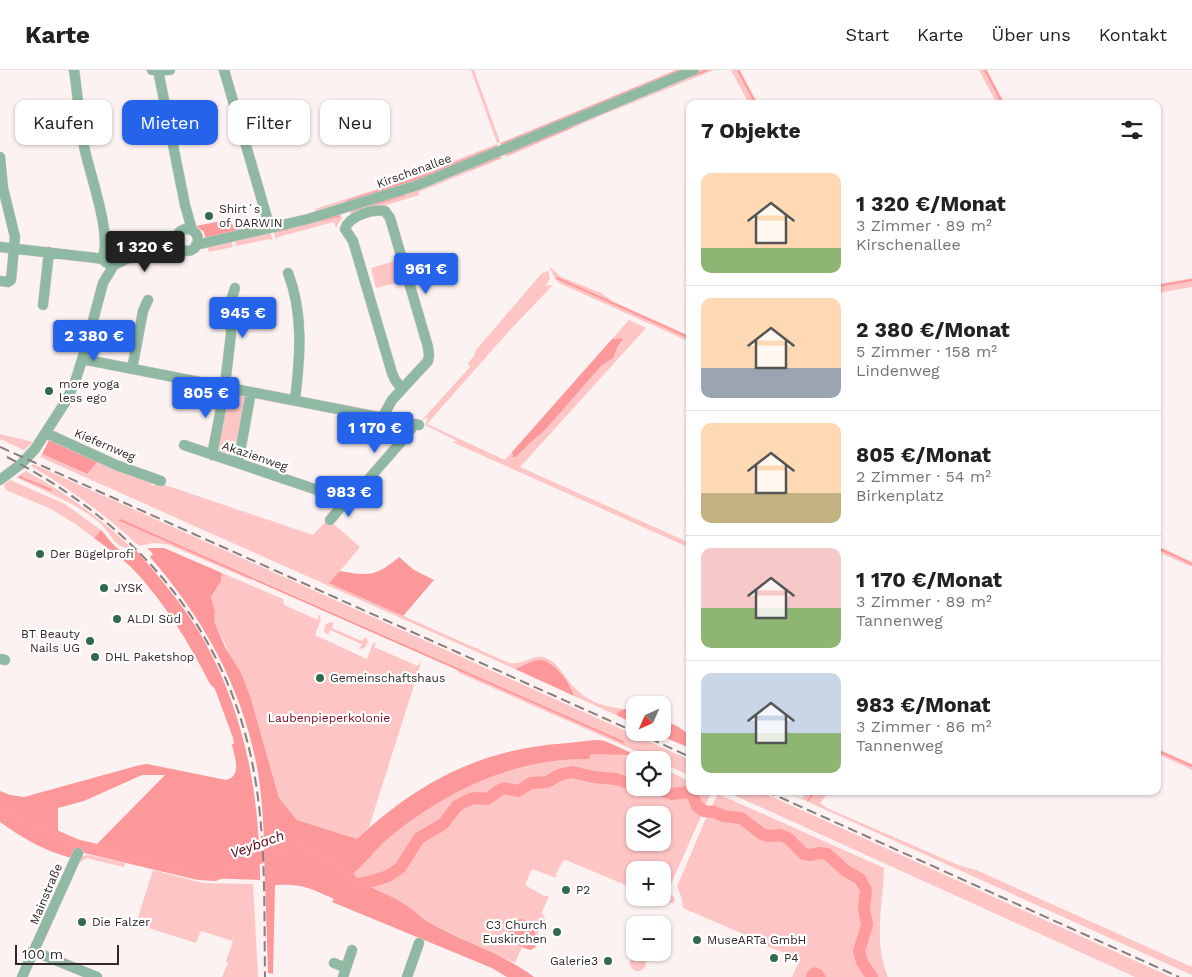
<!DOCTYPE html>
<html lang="de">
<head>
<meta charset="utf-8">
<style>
	body { margin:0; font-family:"Work Sans",sans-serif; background:#f2f2f2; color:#222; height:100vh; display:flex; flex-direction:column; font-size:19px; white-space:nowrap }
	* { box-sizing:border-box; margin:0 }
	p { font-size:16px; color:#767676 }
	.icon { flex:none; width:28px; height:28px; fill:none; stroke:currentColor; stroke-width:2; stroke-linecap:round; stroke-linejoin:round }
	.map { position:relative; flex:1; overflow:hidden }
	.drawer { position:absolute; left:686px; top:30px; width:475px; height:695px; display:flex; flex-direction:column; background:#fff; border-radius:10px; box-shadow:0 1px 4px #0004 }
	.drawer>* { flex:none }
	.top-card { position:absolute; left:15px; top:30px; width:475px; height:45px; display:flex; gap:10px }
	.needle { width:32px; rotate:225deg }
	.controls { position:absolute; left:626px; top:626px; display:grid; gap:10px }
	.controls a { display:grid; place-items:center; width:45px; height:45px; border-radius:10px; background:#fff; box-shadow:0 1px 4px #0004; font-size:25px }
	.scale { position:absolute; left:15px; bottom:12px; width:104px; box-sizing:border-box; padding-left:5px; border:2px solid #322828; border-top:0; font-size:14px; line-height:18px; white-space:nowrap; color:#322828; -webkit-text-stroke:4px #fff; paint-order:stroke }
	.price { position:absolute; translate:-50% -42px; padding:0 11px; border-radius:5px; background:#2563eb; color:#fff; font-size:16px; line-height:32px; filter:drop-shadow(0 1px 2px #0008) }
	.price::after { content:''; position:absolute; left:50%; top:30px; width:15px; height:11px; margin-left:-8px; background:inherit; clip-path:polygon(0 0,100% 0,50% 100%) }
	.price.on { background:#222; color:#fff }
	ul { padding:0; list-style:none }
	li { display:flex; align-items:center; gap:15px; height:125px; padding:0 15px }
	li+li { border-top:1px solid #e0e0e0 }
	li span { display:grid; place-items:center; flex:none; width:140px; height:100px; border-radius:10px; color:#555 }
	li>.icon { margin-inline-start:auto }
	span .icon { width:60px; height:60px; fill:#fffc; stroke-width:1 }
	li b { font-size:21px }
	h2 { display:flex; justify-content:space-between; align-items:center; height:60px; padding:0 15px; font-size:21px }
	.chip { padding:0 18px; border-radius:10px; background:#fff; box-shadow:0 1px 4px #0004; font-size:18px; line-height:45px }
	.chip.on { background:#2563eb; color:#fff }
	header { display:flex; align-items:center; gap:30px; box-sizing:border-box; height:70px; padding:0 25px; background:#fff; border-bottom:1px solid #e0e0e0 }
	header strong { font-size:24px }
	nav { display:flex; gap:28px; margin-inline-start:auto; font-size:18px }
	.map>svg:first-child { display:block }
	.green { fill:#fec5c5; fill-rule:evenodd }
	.forest { fill:#fc989a }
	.water { fill:#ff9a9c }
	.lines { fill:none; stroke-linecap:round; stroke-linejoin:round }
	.stream { stroke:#ff9a9c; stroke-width:2 }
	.river { stroke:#ff9a9c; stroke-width:12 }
	.minor-casing { stroke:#d8cecd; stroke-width:11 }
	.minor { stroke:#90b9a3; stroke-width:10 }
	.rail { stroke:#887e7e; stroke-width:2; stroke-dasharray:10 5; stroke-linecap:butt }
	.poi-dot { fill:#33694f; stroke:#fff; stroke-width:2 }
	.labels { text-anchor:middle; stroke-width:4.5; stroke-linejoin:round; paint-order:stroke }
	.street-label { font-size:12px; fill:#322828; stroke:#fff }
	.poi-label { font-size:12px; fill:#322828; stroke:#fff; text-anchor:start }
	.park-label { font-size:12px; fill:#860f26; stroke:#fff }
	.water-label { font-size:14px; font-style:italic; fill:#5c0014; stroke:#fff }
</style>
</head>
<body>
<header>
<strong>Karte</strong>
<nav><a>Start</a><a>Karte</a><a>Über uns</a><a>Kontakt</a></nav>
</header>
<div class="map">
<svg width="1192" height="907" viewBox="0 0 1192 907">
	<rect width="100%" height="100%" fill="#fcf2f1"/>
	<path class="green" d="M471,0H474L500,72L497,73Z
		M676,0H688L502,77L500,73Z
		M700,0H714L605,44L506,87L505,83Z
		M731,0H740L758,34H749Z
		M979,0H987L1005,34H997Z
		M497,74L498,77L431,107L316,144L315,139L406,110Z
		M499,85L503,88L419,122V125L351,146L350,140Z
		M340,144L342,149L339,152L336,158L334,152L278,167L276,170L273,161Z
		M270,162L273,171L269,169L236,176L235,170Z
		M231,169L233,177L209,182L207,176Z
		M395,191L400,212L376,218L371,198Z
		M549,196L561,207L601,223L614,232L690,266V272L559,213L555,209Z
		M548,201L550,208L546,216L553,215L509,261L427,354L505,390L512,382V385L516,387L531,372L546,359L602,295C613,287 613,282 622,273L621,268L612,269L629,250L646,258L520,397L690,473V478L452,372L457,371L425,355L428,347L421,351L470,297L468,293L474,286L476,280L542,203Z
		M1192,208V217L1158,223V214Z
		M229,323L247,326L235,387L217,382Z
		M0,364L33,372L24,380L0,369Z
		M42,384L86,404L99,390L151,412V415L154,416L158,413L162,414L313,465L328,449L360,477L330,513L509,593C523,595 533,585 542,587C558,590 564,608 575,618C588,632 605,637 624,639L619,641L616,645L574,626L571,617L552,594L533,591L515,599L40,387Z
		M33,394L690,690V706L663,693L662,690H656L457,602L458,598L253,507L251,510L167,474L153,473L139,476C106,445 70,419 31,396Z
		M26,401C65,422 100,448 132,478C116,481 110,462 100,453C75,432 45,422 16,407Z
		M10,410L65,434L101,460L94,468L77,455L51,439L6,420L4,415Z
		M1158,476L1192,492V497L1158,482Z
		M222,503L283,529L284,535L318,550V544L321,549L315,565L367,589L373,573L376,572L374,577L418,596L422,590L369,757L357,769L297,750L279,728L251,629L214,551L215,542L211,527L221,511Z
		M331,552L334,553L332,558L362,571L365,567L368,571C367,576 364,579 359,579L362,574L359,573L330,560L328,565L324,561L325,555Z
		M1158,679L1192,694V700L1158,684Z
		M604,683L635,685L645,690H635V713L614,707L591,705L577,700H566L545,712H531L519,718L504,717L487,726L475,725L463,728L453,736L443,750L428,757L417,765L411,772L398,797L384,805L360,811L352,805C365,793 376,778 390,767C445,721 515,688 588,689L591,684Z
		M663,698L690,712V721H695C691,721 687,720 682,720C673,721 668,722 660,718H662Z
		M565,704L612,710L635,718L655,719L669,725L686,724L690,726L696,737L703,742L670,816H663L662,800H635V819L566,790L563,791L556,804V808L532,799L525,815L544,826H549L542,842L545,850L544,857L539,859L537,868L530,854L522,849L509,851C505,862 514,870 522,877L515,893L425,851L406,835L368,815L384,811L403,799L419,773L429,764L446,755L463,735L471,732L489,731L503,721L520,722L530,716L548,714ZM635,745H662V772H635Z
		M710,721V725L704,739L697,733L693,723Z
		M725,721H759L1171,907H1135Z
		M784,721L802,728L808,721H830L820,733L827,738L958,795L976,800L1192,897V905Z
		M718,724L884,798C883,834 873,873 888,907H874L863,889L861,878L870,855L866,837L869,823L868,814L861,806L845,796L830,783L822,780L806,782L789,766L780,763L765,762L745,746L724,744L710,739Z
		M708,743L723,748L744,750L762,765L786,769L802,785L808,786L820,784L829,787L845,801L857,808L861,812L864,827L862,840L865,854L857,882L859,891L870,907H792L800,889L764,875L757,870L683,838L681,826L677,817Z
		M89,785L125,793L124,797L86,788L81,792L77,790L83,786Z
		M153,800L202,813L253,814L258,907H222L228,893L226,891L233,871L201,861L196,873L136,854Z
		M663,822C669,822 673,824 675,830L674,833H671L658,828H662Z
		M630 893a8 8 0 1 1 16 0a8 8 0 1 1-16 0Z"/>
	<path class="forest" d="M263,148V155L210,169L205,167L204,162L196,156L231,149L233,157L262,151Z
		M621,268L623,270L617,278L613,288L602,295L546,359L531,372L516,387H513L512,382L612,269Z
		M50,368L99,390L87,404L42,384Z
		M101,460C113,473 116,485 137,481C160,508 183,535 201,565C244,640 260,724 260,810L202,808L80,779L82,772L96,775L165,705H142L84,731L58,738V765L78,771L71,788C45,781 22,768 0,752V721L10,725L24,727L140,695L147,694L226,710C243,706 234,686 232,674H234L233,668L215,619L210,614C188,571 164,531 130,496C119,486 106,477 94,468Z
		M147,478H164L222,503L221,511L211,527L215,542L214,551L225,577L241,603L251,629L279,728L297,750L357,769C419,711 483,678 569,673C579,672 590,670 599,670C609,671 626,681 635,685L591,684L589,689C515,688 446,721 390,767C376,778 366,793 352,805C368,818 389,824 406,835C414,840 420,847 428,852C464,872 500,882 534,907H507L492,898L332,832L334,829C309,818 303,814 276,815L275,816L273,904L268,903C267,872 266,842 265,811C264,777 264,743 259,709C246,625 206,551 150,487L153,484Z
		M399,487L414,500L434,510L403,546L329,513L340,501C368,506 376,507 399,487Z
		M541,590C554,591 571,614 574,626L515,599L533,591Z
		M624,639L635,640V654L616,645L619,641Z
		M663,650L677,656L690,665V678L654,663L662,662Z"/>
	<path class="water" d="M522,849C530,851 536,864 538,872L528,870V874L537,876L531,880C517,878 507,864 507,851Z
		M814,897L822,900L826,907H806L807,902Z"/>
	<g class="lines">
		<path class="stream" d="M738,0L756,34
			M985,0L1003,34
			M695,5L707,0
			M502,74L680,0
			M506,84L571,57
			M469,99L499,87
			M348,131L422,107L496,77
			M352,141L404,125
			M317,151L339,146
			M278,161L288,159
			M557,208L690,268
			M1158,216L1192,210
			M20,407L51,420
			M120,450L623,672
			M1158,478L1192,494
			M1158,681L1192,696
			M689,722L700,721
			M808,730L816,721"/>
		<path class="river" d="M655,718L671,724L689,722L693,726L697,736L704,741L714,742L723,746L741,748L762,764L768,766L780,765L788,768L804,784L811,785L819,783L827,784L846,801L860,809L866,820L864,838L867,855L859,881L862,892L872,907
			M0,736L28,754L76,775L198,804L215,805L273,783L297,776L314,782L332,793L354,813L358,814L372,811L388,806L400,798L419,768L443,754L457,736L468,730L474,728L487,729L500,720L504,718L518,721L531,713L547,712L559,705L572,702L594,707L616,709L635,715"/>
		<g class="minor-casing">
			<path id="minor" d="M74,0C78,25 79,51 84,76C89,103 113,165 102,189
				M152,0H170
				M158,0L185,135L192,160
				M224,0L270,158
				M0,87L3,118L15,167L11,210L8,212L0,211
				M176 170a11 11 0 1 1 22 0a11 11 0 1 1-22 0Z
				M196,175L308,149L418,115L694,0
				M0,177L96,188L102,189L107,193
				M158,187L180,178
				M288,203C304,244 300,288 295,330
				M43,235L49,182
				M82,289L419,355
				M132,299L143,241L148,230
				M382,348L392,330L428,291L429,285L428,277L390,148L385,141C372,139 349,146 345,159L353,171L392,303L395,310L402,319
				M46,363L116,395L161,411
				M184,375L347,430
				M212,385L224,323L231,264L230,234L235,218
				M238,393L251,322
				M0,410L21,394L35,379L66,331L75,312L86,277L103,213L114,195L126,189L162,180L176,171
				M330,450L347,430L353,427L407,365L414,354
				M0,589L5,590
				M33,881L97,907
				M334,893L346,898
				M22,907L78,783
				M343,907L352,880
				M407,907L419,873"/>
		</g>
		<use href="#minor" class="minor"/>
		<path class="rail" d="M0,377L635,662
			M7,387C139,455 233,565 256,714C266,777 264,843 265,907
			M636,662L690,687
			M766,721L1179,907"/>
	</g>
	<g class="poi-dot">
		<circle cx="209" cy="146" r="5"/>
		<circle cx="49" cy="321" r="5"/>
		<circle cx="40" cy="484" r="5"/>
		<circle cx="104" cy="518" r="5"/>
		<circle cx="117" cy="549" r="5"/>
		<circle cx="90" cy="571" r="5"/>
		<circle cx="95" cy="587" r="5"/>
		<circle cx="320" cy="608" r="5"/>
		<circle cx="566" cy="820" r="5"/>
		<circle cx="82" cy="852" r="5"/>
		<circle cx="557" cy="862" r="5"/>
		<circle cx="697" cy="870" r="5"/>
		<circle cx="774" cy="888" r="5"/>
		<circle cx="608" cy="891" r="5"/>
	</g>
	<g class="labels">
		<g class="street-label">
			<text transform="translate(414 101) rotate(-20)" y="4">Kirschenallee</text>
			<text transform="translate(105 375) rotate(23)" y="4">Kiefernweg</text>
			<text transform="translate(255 386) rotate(19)" y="4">Akazienweg</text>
			<text transform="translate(46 824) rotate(-67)" y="4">Mainstraße</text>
		</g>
		<g class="poi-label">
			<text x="219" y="143">Shirt´s<tspan x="219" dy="14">of DARWIN</tspan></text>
			<text x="59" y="318">more yoga<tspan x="59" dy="14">less ego</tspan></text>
			<text x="50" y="488">Der Bügelprofi</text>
			<text x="114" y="522">JYSK</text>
			<text x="127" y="553">ALDI Süd</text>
			<text x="80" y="568" text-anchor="end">BT Beauty<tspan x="80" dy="14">Nails UG</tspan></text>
			<text x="105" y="591">DHL Paketshop</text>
			<text x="330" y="612">Gemeinschaftshaus</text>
			<text x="576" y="824">P2</text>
			<text x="92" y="856">Die Falzer</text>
			<text x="547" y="859" text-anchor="end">C3 Church<tspan x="547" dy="14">Euskirchen</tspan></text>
			<text x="707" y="874">MuseARTa GmbH</text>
			<text x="784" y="892">P4</text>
			<text x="598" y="895" text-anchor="end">Galerie3</text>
		</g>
		<g class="park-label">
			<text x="329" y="652">Laubenpieperkolonie</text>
		</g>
		<g class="water-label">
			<text transform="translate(257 774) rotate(-20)" y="5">Veybach</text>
		</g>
	</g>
</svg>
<div class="controls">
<a><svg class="needle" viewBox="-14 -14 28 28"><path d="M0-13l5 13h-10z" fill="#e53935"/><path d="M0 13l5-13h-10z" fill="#767676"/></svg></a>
<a><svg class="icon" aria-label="locate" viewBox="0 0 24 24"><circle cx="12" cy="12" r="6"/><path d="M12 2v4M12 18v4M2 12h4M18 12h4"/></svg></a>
<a><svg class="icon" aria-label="layers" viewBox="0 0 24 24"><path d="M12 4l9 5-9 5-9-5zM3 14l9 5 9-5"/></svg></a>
<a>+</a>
<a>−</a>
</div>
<div class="scale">100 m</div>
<b class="price on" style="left:145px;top:203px">1 320 €</b>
<b class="price" style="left:426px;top:225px">961 €</b>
<b class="price" style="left:243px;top:269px">945 €</b>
<b class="price" style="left:94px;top:292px">2 380 €</b>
<b class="price" style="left:206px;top:349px">805 €</b>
<b class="price" style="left:375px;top:384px">1 170 €</b>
<b class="price" style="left:349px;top:448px">983 €</b>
<div class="top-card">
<a class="chip">Kaufen</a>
<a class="chip on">Mieten</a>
<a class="chip">Filter</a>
<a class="chip">Neu</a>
</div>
<section class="drawer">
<h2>7 Objekte<svg class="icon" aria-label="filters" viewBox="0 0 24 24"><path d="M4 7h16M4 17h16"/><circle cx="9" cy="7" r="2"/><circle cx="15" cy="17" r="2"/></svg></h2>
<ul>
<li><span style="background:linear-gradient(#ffd9b3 75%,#8fb573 0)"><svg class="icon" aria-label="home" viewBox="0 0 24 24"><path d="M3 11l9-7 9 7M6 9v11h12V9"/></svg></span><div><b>1 320 €/Monat</b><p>3 Zimmer · 89 m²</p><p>Kirschenallee</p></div></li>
<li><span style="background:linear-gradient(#ffd9b3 70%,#9aa5b1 0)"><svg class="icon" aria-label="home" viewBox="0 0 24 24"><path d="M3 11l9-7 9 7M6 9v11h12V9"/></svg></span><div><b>2 380 €/Monat</b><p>5 Zimmer · 158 m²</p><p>Lindenweg</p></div></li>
<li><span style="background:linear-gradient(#ffd9b3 70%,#c2b280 0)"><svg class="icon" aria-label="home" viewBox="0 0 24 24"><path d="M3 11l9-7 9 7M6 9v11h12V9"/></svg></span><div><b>805 €/Monat</b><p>2 Zimmer · 54 m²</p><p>Birkenplatz</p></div></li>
<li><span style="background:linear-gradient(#f6c9c9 60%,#8fb573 0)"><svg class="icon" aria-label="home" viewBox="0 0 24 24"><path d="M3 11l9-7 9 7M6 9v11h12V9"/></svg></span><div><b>1 170 €/Monat</b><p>3 Zimmer · 89 m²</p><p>Tannenweg</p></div></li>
<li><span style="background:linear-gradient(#c9d6e8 60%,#8fb573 0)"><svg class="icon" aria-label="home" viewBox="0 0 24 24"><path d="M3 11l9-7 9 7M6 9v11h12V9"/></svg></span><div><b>983 €/Monat</b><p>3 Zimmer · 86 m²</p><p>Tannenweg</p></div></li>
</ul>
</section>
</div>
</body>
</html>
